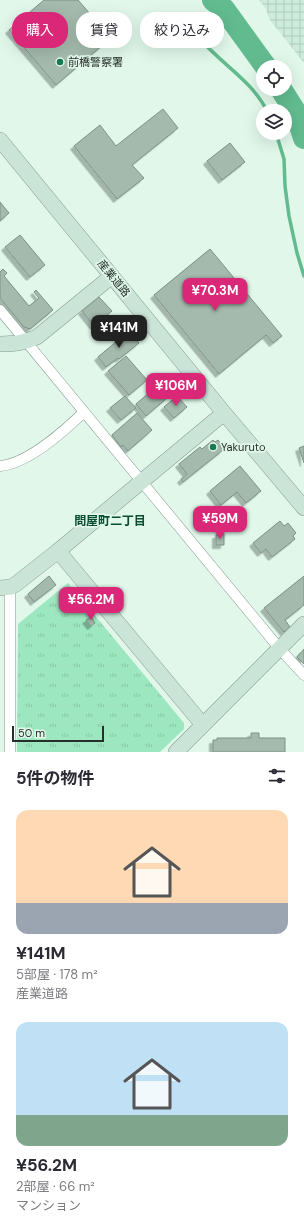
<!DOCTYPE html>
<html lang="ja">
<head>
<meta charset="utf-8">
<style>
	body { margin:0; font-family:"DM Sans","Noto Sans JP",sans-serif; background:#f7f7f7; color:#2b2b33; height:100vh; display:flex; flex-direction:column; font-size:15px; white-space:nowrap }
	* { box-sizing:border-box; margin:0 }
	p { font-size:13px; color:#7c7c81 }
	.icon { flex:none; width:22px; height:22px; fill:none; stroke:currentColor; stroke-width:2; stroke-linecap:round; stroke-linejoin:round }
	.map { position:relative; height:752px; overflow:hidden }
	.side { display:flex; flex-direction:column; background:#fff; flex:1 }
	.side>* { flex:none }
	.top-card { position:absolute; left:12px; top:12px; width:280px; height:36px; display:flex; gap:8px }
	.fabs { position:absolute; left:256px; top:60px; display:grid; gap:8px }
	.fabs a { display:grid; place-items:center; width:36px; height:36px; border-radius:50%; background:#fff; box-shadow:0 4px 16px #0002; font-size:20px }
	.scale { position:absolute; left:12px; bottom:10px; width:92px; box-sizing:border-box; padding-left:4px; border:2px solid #262f2a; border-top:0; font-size:11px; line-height:14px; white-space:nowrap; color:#262f2a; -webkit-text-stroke:3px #e0f7ea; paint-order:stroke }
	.price { position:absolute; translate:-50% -34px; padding:0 9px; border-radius:8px; background:#db2777; color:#fff; font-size:13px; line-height:26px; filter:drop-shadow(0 1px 2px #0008) }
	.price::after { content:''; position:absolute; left:50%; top:24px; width:12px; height:9px; margin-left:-6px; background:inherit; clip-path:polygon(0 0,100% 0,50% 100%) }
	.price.current { background:#222; color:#fff }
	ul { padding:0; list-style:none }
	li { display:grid; align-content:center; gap:8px; height:212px; padding:0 16px }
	li span { display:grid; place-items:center; height:124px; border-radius:12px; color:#555 }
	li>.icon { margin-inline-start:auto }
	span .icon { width:72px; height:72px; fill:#fffc; stroke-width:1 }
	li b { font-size:17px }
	h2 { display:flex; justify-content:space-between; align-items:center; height:48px; padding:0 16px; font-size:17px }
	.tag { padding:0 14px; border-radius:16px; background:#fff; box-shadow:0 4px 16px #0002; font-size:14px; line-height:36px }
	.tag.current { background:#db2777; color:#fff }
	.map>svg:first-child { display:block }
	.industrial { fill:url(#industrial-grid) }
	.park { fill:url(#park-tufts) }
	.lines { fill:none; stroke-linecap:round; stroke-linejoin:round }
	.stream { stroke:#62bb8f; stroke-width:3.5 }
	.river { stroke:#62bb8f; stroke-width:22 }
	.building { fill:#a4baad; stroke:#7d9286; filter:url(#shadow) }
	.street-casing { stroke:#889d91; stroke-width:11 }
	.secondary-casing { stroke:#889d91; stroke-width:16 }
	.street { stroke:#fff; stroke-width:10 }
	.secondary { stroke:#cae4d8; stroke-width:15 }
	.poi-dot { fill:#177a52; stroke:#e0f7ea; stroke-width:1.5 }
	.labels { text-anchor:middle; stroke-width:3.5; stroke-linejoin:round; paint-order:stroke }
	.poi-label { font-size:11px; fill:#262f2a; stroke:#e0f7ea; text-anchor:start }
	.street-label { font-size:11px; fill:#262f2a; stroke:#e0f7ea }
	.neighbourhood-label { font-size:12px; font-weight:bold; fill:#094e33; stroke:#e0f7ea }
</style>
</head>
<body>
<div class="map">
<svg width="304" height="752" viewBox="0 0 304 752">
	<defs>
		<pattern id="industrial-grid" width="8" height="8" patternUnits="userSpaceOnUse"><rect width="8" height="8" fill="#cdebda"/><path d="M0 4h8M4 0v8" fill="none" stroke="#b0cabb"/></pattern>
		<pattern id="park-tufts" width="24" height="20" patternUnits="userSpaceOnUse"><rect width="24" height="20" fill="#9de7c0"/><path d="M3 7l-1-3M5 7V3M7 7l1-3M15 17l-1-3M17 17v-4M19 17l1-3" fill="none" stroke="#87c6a5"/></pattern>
		<filter id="shadow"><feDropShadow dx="-3.5" dy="3.5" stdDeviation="0" flood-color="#0004"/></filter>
	</defs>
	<rect width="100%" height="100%" fill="#e0f7ea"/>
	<path class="industrial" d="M259,0H304V63L270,20L266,9Z"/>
	<path class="park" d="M68,583L184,723V729L160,752H17L18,624Z"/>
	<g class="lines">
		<path class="stream" d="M224,9C212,19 202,24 202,41C223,65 253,82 267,111
			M276,133L284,159L285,186L289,216L297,253L304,276"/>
		<path class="river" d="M213,0L224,9L266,67
			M281,89L295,111L304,138"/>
	</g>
	<path class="building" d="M44,0H78L111,38L56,85L9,30Z
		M163,109L178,128L132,165L144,178L117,199L74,146L100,125L116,146Z
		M230,143L245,162L222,180L207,161Z
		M0,202L9,213L0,221Z
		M20,235L45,265L30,277L5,247Z
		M210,249L282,336L273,343L266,335L219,374L154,295Z
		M3,269L7,273L4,276L29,306L39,298L34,292L36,290L53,310L30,329L24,327L0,298V272Z
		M99,297L112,311L94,326L82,311Z
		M129,331L139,343L119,359L118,358L106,367L98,357Z
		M126,356L147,380L129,395L108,371Z
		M157,386L167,398L146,416L136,404Z
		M125,396L136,408L121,420L110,408Z
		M177,396L187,407L174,418L164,407Z
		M137,413L152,430L128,451L123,445L121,447L112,435Z
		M213,440L215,442L218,440L222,445L220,446L223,450L183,482L181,479L187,474L179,464L200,447L202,449Z
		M304,446V463L299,448Z
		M240,466L261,491L246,503L237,492L221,505L210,491Z
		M280,521L284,526L288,523L296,533L293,536L295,539L272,557L266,549L261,553L253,543Z
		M224,534V545H216V535Z
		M49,576L56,585L34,602L28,594Z
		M304,576V605L285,620L290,627L284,632L264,608Z
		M91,617L95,623L91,626L86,620Z
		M304,649V664L297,657Z
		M251,733H259V738H285V752H213V740H217V738H251Z"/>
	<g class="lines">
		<g class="street-casing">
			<path id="street" d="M0,310L279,648L304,675
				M0,466C28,464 64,431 84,412
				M10,752V589L11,587"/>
		</g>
		<g class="secondary-casing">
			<path id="secondary" d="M0,140L224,413L304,508
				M0,344C14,344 24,343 37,337L112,276
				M58,551L203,725
				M0,588L11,587L16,584L58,551L224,413
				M176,752L304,624"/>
		</g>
		<use href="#street" class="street"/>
		<use href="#secondary" class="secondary"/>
	</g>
	<g class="poi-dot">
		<circle cx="60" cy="62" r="4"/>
		<circle cx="213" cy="447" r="4"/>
	</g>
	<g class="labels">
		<g class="poi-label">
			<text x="68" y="66">前橋警察署</text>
			<text x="221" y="451">Yakuruto</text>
		</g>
		<g class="street-label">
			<text transform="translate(114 278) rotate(51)" y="4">産業道路</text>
		</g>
		<g class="neighbourhood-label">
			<text x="110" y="525">問屋町二丁目</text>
		</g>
	</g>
</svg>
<div class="fabs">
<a><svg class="icon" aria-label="locate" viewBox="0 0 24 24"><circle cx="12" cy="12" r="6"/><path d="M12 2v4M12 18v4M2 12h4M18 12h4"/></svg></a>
<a><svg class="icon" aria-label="layers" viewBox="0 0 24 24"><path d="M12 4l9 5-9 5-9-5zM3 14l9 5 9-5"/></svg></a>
</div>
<div class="scale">50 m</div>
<b class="price" style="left:215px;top:312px">¥70.3M</b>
<b class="price current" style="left:119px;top:349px">¥141M</b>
<b class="price" style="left:176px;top:407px">¥106M</b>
<b class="price" style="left:220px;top:540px">¥59M</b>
<b class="price" style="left:91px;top:621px">¥56.2M</b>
<div class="top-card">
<a class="tag current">購入</a>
<a class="tag">賃貸</a>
<a class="tag">絞り込み</a>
</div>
</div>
<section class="side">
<h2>5件の物件<svg class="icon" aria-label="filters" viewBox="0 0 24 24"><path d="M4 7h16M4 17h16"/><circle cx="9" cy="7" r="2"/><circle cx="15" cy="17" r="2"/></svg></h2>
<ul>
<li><span style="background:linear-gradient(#ffd9b3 75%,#9aa5b1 0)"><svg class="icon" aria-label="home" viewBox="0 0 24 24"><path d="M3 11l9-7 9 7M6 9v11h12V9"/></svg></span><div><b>¥141M</b><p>5部屋 · 178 m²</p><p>産業道路</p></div></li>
<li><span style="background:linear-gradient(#bfe0f5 75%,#7fa58c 0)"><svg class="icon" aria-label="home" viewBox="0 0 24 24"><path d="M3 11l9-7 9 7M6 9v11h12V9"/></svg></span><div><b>¥56.2M</b><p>2部屋 · 66 m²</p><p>マンション</p></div></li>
</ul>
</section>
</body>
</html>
